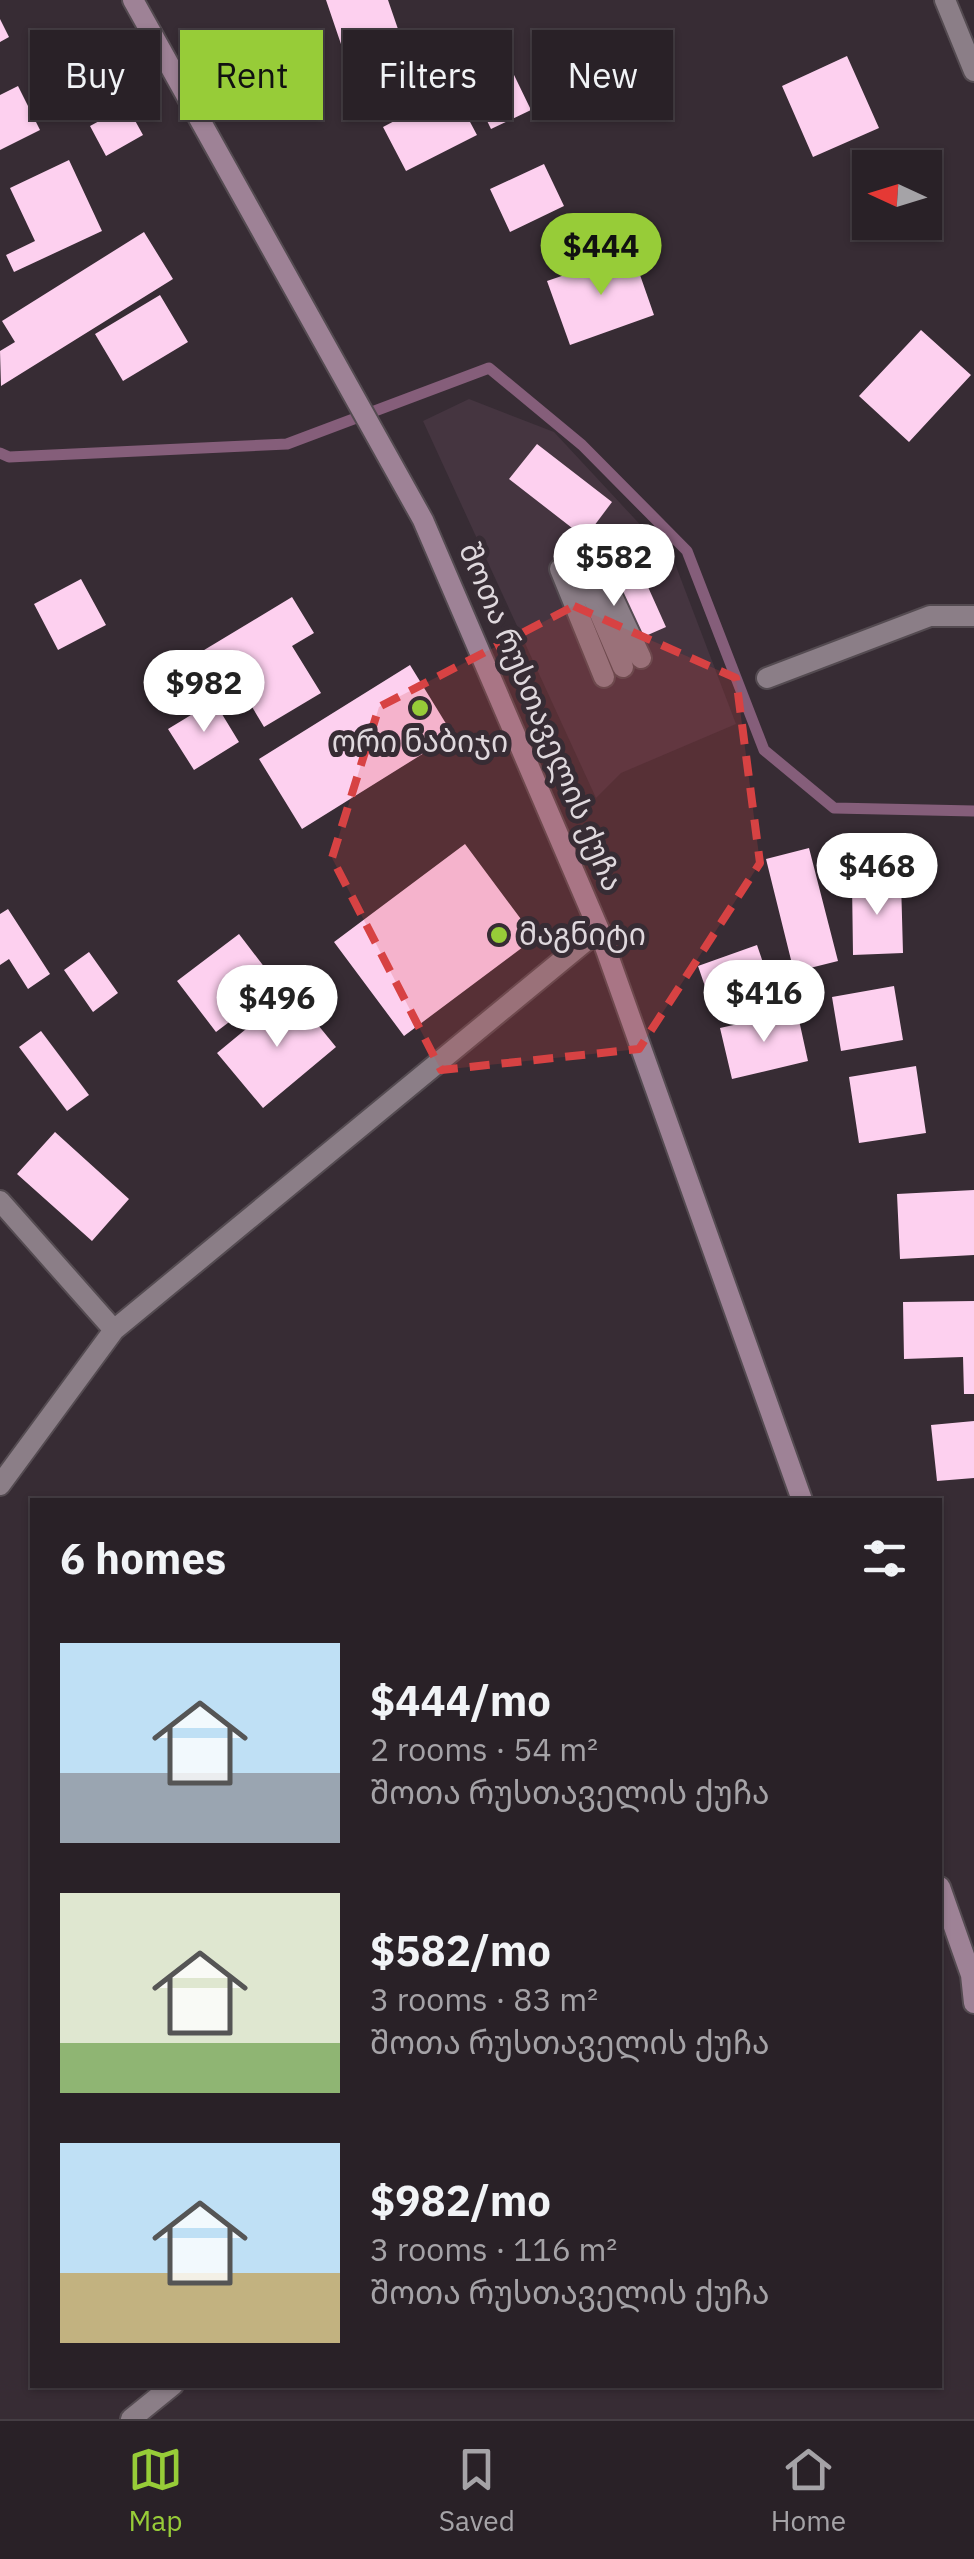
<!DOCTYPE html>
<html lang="en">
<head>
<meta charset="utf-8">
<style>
	body { margin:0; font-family:"IBM Plex Sans","Noto Sans Georgian",sans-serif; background:#352e33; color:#f1f3f6; height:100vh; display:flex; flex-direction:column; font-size:38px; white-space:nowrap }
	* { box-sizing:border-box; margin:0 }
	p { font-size:32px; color:#a5a3a7 }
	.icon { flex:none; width:55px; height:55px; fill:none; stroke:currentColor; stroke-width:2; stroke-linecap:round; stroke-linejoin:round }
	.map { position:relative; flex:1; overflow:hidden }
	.panel { position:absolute; left:30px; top:1498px; width:912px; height:890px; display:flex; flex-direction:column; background:#292127; border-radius:0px; box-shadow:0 2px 8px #0004,0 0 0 2px #453e44 }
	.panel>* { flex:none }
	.banner { position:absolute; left:30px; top:30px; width:915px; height:90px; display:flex; gap:20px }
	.needle { width:65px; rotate:274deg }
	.buttons { position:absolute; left:852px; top:150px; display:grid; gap:20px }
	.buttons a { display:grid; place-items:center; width:90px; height:90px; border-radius:0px; background:#292127; box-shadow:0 2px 8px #0004,0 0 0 2px #453e44; font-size:50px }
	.price { position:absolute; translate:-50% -85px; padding:0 22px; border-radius:35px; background:#fff; color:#222; font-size:32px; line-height:65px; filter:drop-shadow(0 2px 5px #0008) }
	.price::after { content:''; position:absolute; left:50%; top:60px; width:30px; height:22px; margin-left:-15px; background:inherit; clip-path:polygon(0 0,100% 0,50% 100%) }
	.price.current { background:#97cc38; color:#111 }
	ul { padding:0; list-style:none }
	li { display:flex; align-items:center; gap:30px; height:250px; padding:0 30px }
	li span { display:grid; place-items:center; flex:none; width:280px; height:200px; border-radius:0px; color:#555 }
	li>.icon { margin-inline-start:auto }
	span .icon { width:120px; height:120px; fill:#fffc; stroke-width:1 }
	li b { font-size:42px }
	h2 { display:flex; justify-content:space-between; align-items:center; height:120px; padding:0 30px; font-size:42px }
	.chip { padding:0 35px; border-radius:0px; background:#292127; box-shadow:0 2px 8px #0004,0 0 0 2px #453e44; font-size:35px; line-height:90px }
	.chip.current { background:#97cc38; color:#111 }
	.dock { display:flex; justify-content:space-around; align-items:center; height:140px; border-top:2px solid #453e44; background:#292127; font-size:28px; color:#a5a3a7 }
	.dock a { display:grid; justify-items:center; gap:5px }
	.dock .current { color:#97cc38 }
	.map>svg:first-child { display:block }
	.built { fill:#453540 }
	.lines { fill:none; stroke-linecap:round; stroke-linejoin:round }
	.stream { stroke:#855e7a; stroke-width:11 }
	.building { fill:#fdd0ef }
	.lane-casing { stroke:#544b51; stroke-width:24 }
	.street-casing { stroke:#544b51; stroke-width:24 }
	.secondary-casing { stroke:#544b51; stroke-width:24 }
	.lane { stroke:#8b7e87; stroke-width:20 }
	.street { stroke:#8b7e87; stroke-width:20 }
	.secondary { stroke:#9e8296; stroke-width:20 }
	.marked { fill:#d74243; fill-opacity:0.2; stroke:#d74243; stroke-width:8; stroke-dasharray:20 12; stroke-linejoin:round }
	.poi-dot { fill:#97cc38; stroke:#372c34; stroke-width:4 }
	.labels { text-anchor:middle; stroke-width:10; stroke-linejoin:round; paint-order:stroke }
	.street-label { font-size:30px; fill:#dfd8dd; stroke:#372c34 }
	.poi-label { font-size:30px; fill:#dfd8dd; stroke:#372c34 }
</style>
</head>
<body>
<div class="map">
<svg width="974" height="2419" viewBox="0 0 974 2419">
	<rect width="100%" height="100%" fill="#372c34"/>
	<path class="built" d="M469,399L554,432L674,561L736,724L621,773L596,798L423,421Z"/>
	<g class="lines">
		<path class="stream" d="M0,453L9,457L287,444L489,368L582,445L687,551L764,750L834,808L974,811"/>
	</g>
	<path class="building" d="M326,0H388L399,32L343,50Z
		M0,19L9,37L0,42Z
		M501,48L531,110L491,129L461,67Z
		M847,56L879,128L813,157L782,86Z
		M18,86L40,130L0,150V95Z
		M453,90L477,135L406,171L383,127Z
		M127,106L143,135L106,156L90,126Z
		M69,160L102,231L14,272L6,255L35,241L10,188Z
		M544,164L564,206L510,232L490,189Z
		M144,232L173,279L1,386L0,351L15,342L2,321Z
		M632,252L654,315L570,345L547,281Z
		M160,295L188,342L123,381L95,334Z
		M921,330L971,375L909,442L859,396Z
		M537,444L612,502L585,538L509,479Z
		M635,558L666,627L593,659L563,590Z
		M81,579L106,625L58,650L34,604Z
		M292,597L314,633L292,646L321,693L264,727L236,680L178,714L156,679Z
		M410,665L453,735L302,829L259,759Z
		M214,701L239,742L194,770L168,729Z
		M465,844L535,938L404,1036L334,942Z
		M809,848L838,961L794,972L766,859Z
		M901,881L903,953L853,955L852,882Z
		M8,909L50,974L28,989L9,959L0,965V914Z
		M239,934L278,985L216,1032L177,981Z
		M757,945L769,980L710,1001L698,966Z
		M89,952L118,993L93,1012L64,970Z
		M894,986L903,1040L841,1051L832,997Z
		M291,992L336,1047L263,1108L217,1053Z
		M797,1011L808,1061L732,1079L720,1028Z
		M41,1031L89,1095L67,1111L19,1047Z
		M916,1066L926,1133L859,1143L849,1077Z
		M55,1132L129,1199L92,1241L17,1174Z
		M974,1190V1255L900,1259L897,1194Z
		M974,1301V1394H964L963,1357L904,1359L903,1302Z
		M974,1421V1478L937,1481L931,1425Z"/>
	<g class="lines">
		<g class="lane-casing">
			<path id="lane" d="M593,555L641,658
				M578,562L623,667
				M560,569L604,677"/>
		</g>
		<g class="street-casing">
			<path id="street" d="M945,0L974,71
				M767,678L930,616H974
				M0,1201L114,1330
				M0,1485L114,1330L599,930
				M131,2419L173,2385"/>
		</g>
		<g class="secondary-casing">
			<path id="secondary" d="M133,0L423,520L599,930L802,1500
				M940,1887L971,1975L974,2003"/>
		</g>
		<use href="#lane" class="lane"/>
		<use href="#street" class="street"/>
		<use href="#secondary" class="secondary"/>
	</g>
	<path class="marked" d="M574,606L736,678L760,863L639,1049L441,1070L332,858L379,707Z"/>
	<g class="poi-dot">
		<circle cx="420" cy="708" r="10"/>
		<circle cx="499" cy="935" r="10"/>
	</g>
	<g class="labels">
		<g class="street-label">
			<text transform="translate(541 717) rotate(67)" y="10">შოთა რუსთაველის ქუჩა</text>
		</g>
		<g class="poi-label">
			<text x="420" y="752">ორი ნაბიჯი</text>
			<text x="519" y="945" text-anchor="start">მაგნიტი</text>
		</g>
	</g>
</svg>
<div class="buttons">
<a><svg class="needle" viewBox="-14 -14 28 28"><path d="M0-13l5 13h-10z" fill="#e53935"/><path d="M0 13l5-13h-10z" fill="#a5a3a7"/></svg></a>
</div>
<b class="price current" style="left:601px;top:298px">$444</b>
<b class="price" style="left:614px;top:609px">$582</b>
<b class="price" style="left:204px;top:735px">$982</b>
<b class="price" style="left:877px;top:918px">$468</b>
<b class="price" style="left:764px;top:1045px">$416</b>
<b class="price" style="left:277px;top:1050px">$496</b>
<div class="banner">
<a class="chip">Buy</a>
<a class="chip current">Rent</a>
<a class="chip">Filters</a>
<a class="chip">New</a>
</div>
<section class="panel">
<h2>6 homes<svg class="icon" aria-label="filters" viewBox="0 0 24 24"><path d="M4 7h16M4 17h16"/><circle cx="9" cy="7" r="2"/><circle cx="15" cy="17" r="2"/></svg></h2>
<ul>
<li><span style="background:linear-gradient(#bfe0f5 65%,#9aa5b1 0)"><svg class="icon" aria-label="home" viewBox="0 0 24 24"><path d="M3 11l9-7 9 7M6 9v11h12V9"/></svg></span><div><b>$444/mo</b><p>2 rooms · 54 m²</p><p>შოთა რუსთაველის ქუჩა</p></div></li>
<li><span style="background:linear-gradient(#dfe7d0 75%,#8fb573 0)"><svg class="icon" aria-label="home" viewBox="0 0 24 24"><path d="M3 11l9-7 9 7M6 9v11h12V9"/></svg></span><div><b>$582/mo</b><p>3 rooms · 83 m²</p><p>შოთა რუსთაველის ქუჩა</p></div></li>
<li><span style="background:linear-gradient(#bfe0f5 65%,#c2b280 0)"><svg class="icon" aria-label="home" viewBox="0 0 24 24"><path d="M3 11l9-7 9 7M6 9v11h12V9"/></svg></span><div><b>$982/mo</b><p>3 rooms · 116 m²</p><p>შოთა რუსთაველის ქუჩა</p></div></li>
</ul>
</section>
</div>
<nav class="dock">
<a class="current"><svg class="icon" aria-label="map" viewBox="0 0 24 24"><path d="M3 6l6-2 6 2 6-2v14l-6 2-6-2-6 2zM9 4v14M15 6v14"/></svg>Map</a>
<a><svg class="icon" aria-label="saved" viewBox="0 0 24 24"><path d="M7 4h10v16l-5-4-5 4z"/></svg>Saved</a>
<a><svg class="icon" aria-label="home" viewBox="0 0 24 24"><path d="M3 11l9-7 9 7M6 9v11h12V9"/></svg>Home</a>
</nav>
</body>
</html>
